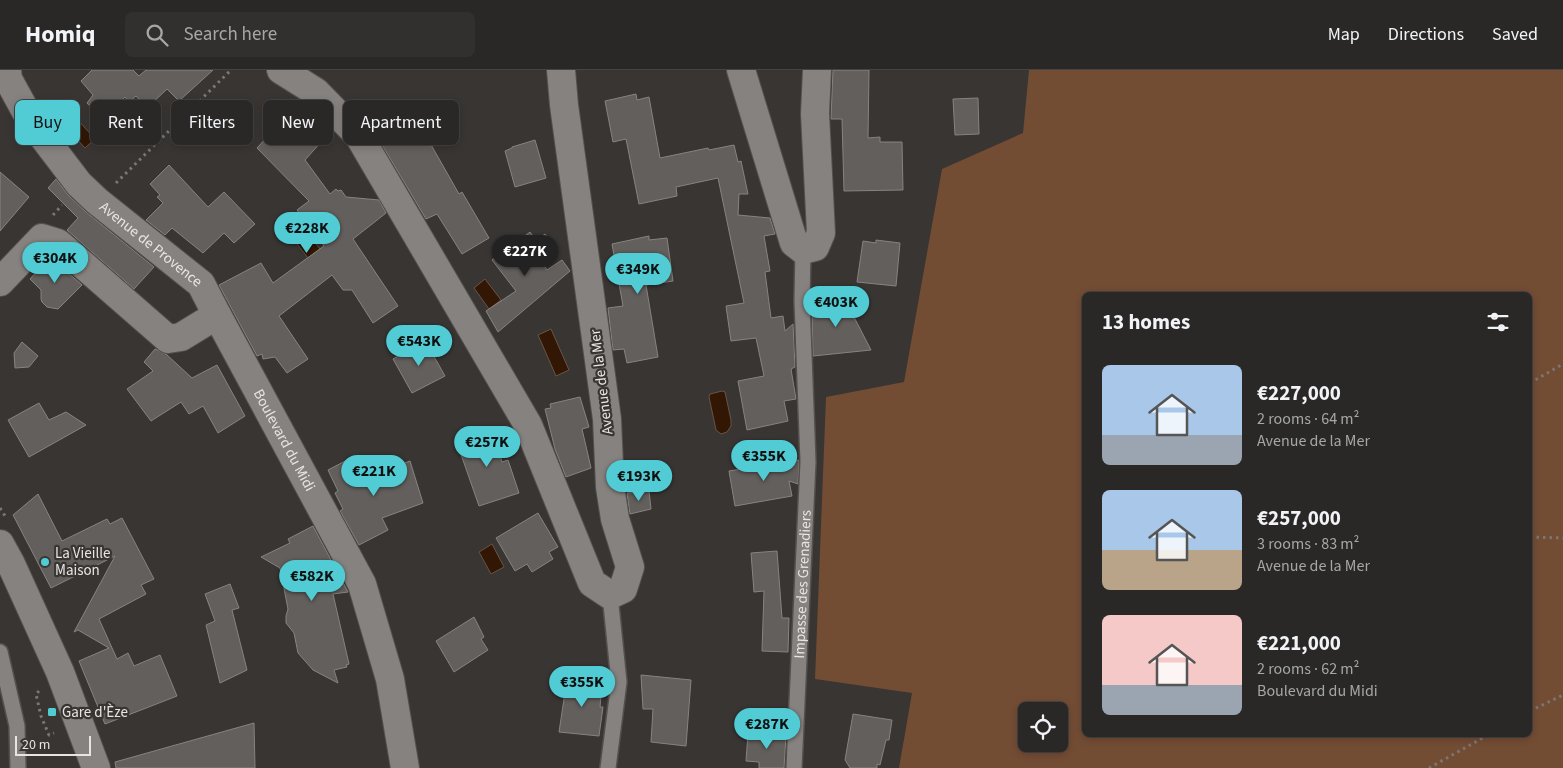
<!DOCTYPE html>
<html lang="en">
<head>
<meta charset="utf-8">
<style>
	body { margin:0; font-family:"Source Sans 3",sans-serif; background:#32302e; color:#f1f3f6; height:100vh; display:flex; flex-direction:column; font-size:19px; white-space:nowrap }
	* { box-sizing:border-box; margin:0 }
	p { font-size:16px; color:#a5a6a7 }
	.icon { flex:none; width:28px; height:28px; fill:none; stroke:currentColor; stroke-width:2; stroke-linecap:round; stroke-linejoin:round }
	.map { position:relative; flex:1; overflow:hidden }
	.panel { position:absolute; left:1082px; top:222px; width:450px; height:445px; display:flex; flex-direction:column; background:#2a2826; border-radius:8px; box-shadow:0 2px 8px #0003,0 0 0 1px #464443 }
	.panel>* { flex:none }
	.guide { position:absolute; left:15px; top:30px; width:475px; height:45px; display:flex; gap:10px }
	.fabs { position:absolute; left:1018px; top:632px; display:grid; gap:10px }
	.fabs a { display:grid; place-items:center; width:50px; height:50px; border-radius:8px; background:#2a2826; box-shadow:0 2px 8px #0003,0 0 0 1px #464443; font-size:25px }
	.scale { position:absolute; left:15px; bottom:12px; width:76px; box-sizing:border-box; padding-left:5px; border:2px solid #e7e5e4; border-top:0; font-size:14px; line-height:18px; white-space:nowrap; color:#e7e5e4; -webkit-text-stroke:4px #383533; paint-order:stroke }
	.price { position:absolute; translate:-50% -42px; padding:0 11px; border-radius:18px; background:#51ccd5; color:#111; font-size:16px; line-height:32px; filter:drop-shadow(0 1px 2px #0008) }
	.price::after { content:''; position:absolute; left:50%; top:30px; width:15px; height:11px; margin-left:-8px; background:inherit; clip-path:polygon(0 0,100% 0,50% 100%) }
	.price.on { background:#222; color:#fff }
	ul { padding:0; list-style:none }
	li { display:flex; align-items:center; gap:15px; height:125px; padding:0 20px }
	li span { display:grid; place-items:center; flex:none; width:140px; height:100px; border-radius:8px; color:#555 }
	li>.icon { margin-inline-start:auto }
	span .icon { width:60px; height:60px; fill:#fffc; stroke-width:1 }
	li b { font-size:21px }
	h2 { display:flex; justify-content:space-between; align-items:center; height:60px; padding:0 20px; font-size:21px }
	.chip { padding:0 18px; border-radius:8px; background:#2a2826; box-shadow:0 2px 8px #0003,0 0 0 1px #464443; font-size:18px; line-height:45px }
	.chip.on { background:#51ccd5; color:#111 }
	header { display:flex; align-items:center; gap:30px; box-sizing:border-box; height:70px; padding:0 25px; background:#2a2826; border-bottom:1px solid #464443 }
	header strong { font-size:24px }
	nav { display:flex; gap:28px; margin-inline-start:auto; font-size:18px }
	.search { width:350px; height:45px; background:#32302e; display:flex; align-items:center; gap:12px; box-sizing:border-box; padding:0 18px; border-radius:8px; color:#a5a6a7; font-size:19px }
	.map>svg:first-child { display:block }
	.green { fill:#734c34; fill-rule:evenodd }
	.water { fill:#321705; stroke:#685548 }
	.building { fill:#635f5d; stroke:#878381 }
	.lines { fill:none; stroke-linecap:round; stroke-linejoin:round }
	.service-casing { stroke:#54504f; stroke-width:18 }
	.minor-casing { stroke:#54504f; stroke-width:30 }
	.secondary-casing { stroke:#54504f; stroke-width:30 }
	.path { stroke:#7a7775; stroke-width:3; stroke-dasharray:2.5 4; stroke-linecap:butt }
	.service { stroke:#86827f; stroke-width:15 }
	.minor { stroke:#86827f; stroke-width:28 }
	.secondary { stroke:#86827f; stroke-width:28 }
	.poi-dot { fill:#51ccd5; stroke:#383533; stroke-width:2 }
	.labels { text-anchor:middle; stroke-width:4.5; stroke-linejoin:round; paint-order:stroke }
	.street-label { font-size:15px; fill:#e7e5e4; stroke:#383533 }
	.poi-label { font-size:15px; fill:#e7e5e4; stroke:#383533; text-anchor:start }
</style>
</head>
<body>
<header>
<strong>Homiq</strong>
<div class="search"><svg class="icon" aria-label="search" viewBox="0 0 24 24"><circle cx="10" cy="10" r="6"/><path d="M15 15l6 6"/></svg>Search here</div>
<nav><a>Map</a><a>Directions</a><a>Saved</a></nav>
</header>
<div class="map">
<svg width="1563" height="698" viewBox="0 0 1563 698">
	<rect width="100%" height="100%" fill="#383533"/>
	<path class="green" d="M1029,0H1563V698H899L912,623L815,609L826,327L904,312L942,99L1023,63ZM1085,225H1530V665H1085ZM1026,641H1059V674H1026Z"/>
	<path class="water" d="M67,38L95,69L85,78L57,47Z
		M300,153L320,179L308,188L288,162Z
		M485,209L501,230L489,239L474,218Z
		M551,259L569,300L556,306L538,265Z
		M722,321L725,322L731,350V356L727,362L721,364L716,360L709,327L710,324Z
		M492,474L504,497L491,504L479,482Z"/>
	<path class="building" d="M92,0H133L139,6L146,0H213L179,31L167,19L147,38L136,26L129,32L125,27L102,49L87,33L93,25L81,11Z
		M833,0H869L868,68L880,67V72H902L903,120L844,121L842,49H831Z
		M636,24L637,30L649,27L660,88L708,78L709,80L734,75L738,92L741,91L748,124H739L738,145L770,148L775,164L764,166L770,201L765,202L771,248L783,246L785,261L793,254L795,297L791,299L796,329L784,331L788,351L747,360L738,311L764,306L756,268L731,271L726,236L744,233L718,108L676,117L677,126L639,134L626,69L613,72L605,31Z
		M978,28L979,64L955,65L953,29Z
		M378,32L394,50L409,36L459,124L462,122L489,168L462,184L437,144L426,149L372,58L361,46Z
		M288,44L305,61L308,58L322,71L305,90L330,124L336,119L338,121L341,120L346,127L379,130L386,143L353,169L398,236L373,253L352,220H343L332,205L279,246L308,289L287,303L275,287L263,289L262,284L257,286L219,215L261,193L273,213L324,176L297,140L309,131L257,78Z
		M535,70L546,108L515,117L505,81L512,78V77Z
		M169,95L208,137L224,122L255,154L234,173L224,163L203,183L172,158L165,165L146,150L163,133L157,127L160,125L150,114Z
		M0,102L29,127L0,161Z
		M56,109L68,125L86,142L154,197L134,219L67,160L78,148L48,118Z
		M530,162L536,170L545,164L557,180L542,192L547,200L562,190L570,201L498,262L486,241L516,221L492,190Z
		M649,166V170L667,168L673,211L646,215L658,287L627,293L624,279L613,280L608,238L623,236L612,174Z
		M876,170L900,173L896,216L857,212L863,171L876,173Z
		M50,187L82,215L58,239L47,237L42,232L41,229V220L30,209Z
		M839,218L871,280L813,286L812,240Z
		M22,272L38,286L29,297L15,298L14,283Z
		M419,274H427L445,306L412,323L393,289Z
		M155,279L166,284L192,308L217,295L245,346L218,363L203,336L189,344L181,332L151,351L127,319L153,301L144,292Z
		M580,327L589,357L582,359L591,398L566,407L555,379L545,339L551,338L550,334Z
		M39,333L49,350L66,342L86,355L29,387L8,350Z
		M481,361L483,366L493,362L502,392L508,390L519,423L479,436L456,370Z
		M351,388L362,409L410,391L423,433L382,448L388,460L359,475L340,441L343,439L335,423L338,421L328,400Z
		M799,390L798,414L789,411L792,426L735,436L729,401Z
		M649,421L651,439L630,444L627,423Z
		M38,424L62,471L107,449L110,454L122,448L154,509L141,515L146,524L99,549L117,589L128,583L134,596L160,585L177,626L105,654L79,591L109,578L78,560L74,562L115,486L51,518L13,445Z
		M538,443L558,477L549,482L553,489L532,502L527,494L515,501L496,468Z
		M313,456L348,522L333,524L349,594L346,595L347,597L334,600L338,613L313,600L298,583L294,563L286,553V546L288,539L280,498L261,487L290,473L288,469Z
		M777,481L782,548H789L788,582L762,581L764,521L754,522L751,483Z
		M230,514L239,538L232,540L247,600L220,613L206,555L215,551L205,524Z
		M474,547L484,567L481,569L488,580L454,602L436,571Z
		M641,605L691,610L686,676L651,672L653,639H643Z
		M567,609L602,614L600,637H603L599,666L559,662Z
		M853,644L892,650L889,670H886L880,695L877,694V698H850L845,690Z
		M254,653L255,698H116L115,692Z
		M748,664L786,665L784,698H759V692L746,691Z"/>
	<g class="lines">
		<g class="service-casing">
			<g id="service">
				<path d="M0,582L17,656L18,698"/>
				<path d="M608,698L619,612L610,525"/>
				<path id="s1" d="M794,698L808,392L802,231L803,180"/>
			</g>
		</g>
		<g class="minor-casing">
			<g id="minor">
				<path id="s2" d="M7,0L8,9L31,51L79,114L97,131L201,214L217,245L362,514L390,609L405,698"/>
				<path d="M281,0L316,22L359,66L528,355L592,513L610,525L623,519L630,497L615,449L610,417L607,349L564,35L561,0"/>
				<path d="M741,0L794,173L803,180L815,177L821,163L815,44L817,0"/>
				<path d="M0,212L42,168L58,173L168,269L181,267L217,245"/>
			</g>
		</g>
		<g class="secondary-casing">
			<path id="secondary" d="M0,474L11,494L60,602L96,698"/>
		</g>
		<path class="path" d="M116,113L231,0
			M53,145L62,135
			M1530,313L1563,294
			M0,438L7,449
			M1530,467L1563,468
			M39,621L36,624L41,646L49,665L54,663
			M1530,641L1563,625
			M1429,698L1488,665"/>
		<use href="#service" class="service"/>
		<use href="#minor" class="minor"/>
		<use href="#secondary" class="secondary"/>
	</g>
	<g class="poi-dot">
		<circle cx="45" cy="492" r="5"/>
		<rect x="47" y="637" width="10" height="10" rx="2.5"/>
	</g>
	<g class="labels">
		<g class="street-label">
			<text dy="5" stroke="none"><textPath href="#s2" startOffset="230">Avenue de Provence</textPath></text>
			<text transform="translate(601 312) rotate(-97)" y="5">Avenue de la Mer</text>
			<text dy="5" stroke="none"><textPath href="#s2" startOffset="471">Boulevard du Midi</textPath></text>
			<text dy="5" stroke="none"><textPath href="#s1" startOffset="184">Impasse des Grenadiers</textPath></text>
		</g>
		<g class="poi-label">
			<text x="55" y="488">La Vieille<tspan x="55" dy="17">Maison</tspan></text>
			<text x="62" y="647">Gare d'Èze</text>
		</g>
	</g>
</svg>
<div class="fabs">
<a><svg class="icon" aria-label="locate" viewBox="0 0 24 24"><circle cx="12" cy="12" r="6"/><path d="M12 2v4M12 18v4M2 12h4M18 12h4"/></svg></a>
</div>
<div class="scale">20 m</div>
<b class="price" style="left:307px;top:184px">€228K</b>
<b class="price on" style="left:525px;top:207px">€227K</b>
<b class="price" style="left:55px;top:214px">€304K</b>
<b class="price" style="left:638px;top:225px">€349K</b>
<b class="price" style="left:836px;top:258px">€403K</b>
<b class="price" style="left:419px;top:297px">€543K</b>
<b class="price" style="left:487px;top:398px">€257K</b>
<b class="price" style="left:764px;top:412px">€355K</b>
<b class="price" style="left:374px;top:427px">€221K</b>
<b class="price" style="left:639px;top:432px">€193K</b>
<b class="price" style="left:312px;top:532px">€582K</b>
<b class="price" style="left:582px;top:638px">€355K</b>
<b class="price" style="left:767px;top:680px">€287K</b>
<div class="guide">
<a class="chip on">Buy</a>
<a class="chip">Rent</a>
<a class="chip">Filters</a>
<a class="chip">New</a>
<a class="chip">Apartment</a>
</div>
<section class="panel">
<h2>13 homes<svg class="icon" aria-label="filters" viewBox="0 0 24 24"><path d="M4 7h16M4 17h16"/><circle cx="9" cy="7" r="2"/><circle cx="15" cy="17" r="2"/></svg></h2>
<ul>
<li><span style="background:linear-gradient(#a9c7e8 70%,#9aa5b1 0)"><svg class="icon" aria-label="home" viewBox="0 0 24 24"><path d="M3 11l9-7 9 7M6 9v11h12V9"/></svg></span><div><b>€227,000</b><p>2 rooms · 64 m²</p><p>Avenue de la Mer</p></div></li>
<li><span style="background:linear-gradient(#a9c7e8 60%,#b9a48a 0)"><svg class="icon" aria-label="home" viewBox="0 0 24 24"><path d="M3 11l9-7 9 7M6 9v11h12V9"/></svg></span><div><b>€257,000</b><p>3 rooms · 83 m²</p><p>Avenue de la Mer</p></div></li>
<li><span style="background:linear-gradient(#f6c9c9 70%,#9aa5b1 0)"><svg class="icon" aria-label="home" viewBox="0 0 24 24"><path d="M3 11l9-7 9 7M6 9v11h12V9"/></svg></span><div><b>€221,000</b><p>2 rooms · 62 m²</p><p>Boulevard du Midi</p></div></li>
</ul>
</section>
</div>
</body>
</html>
